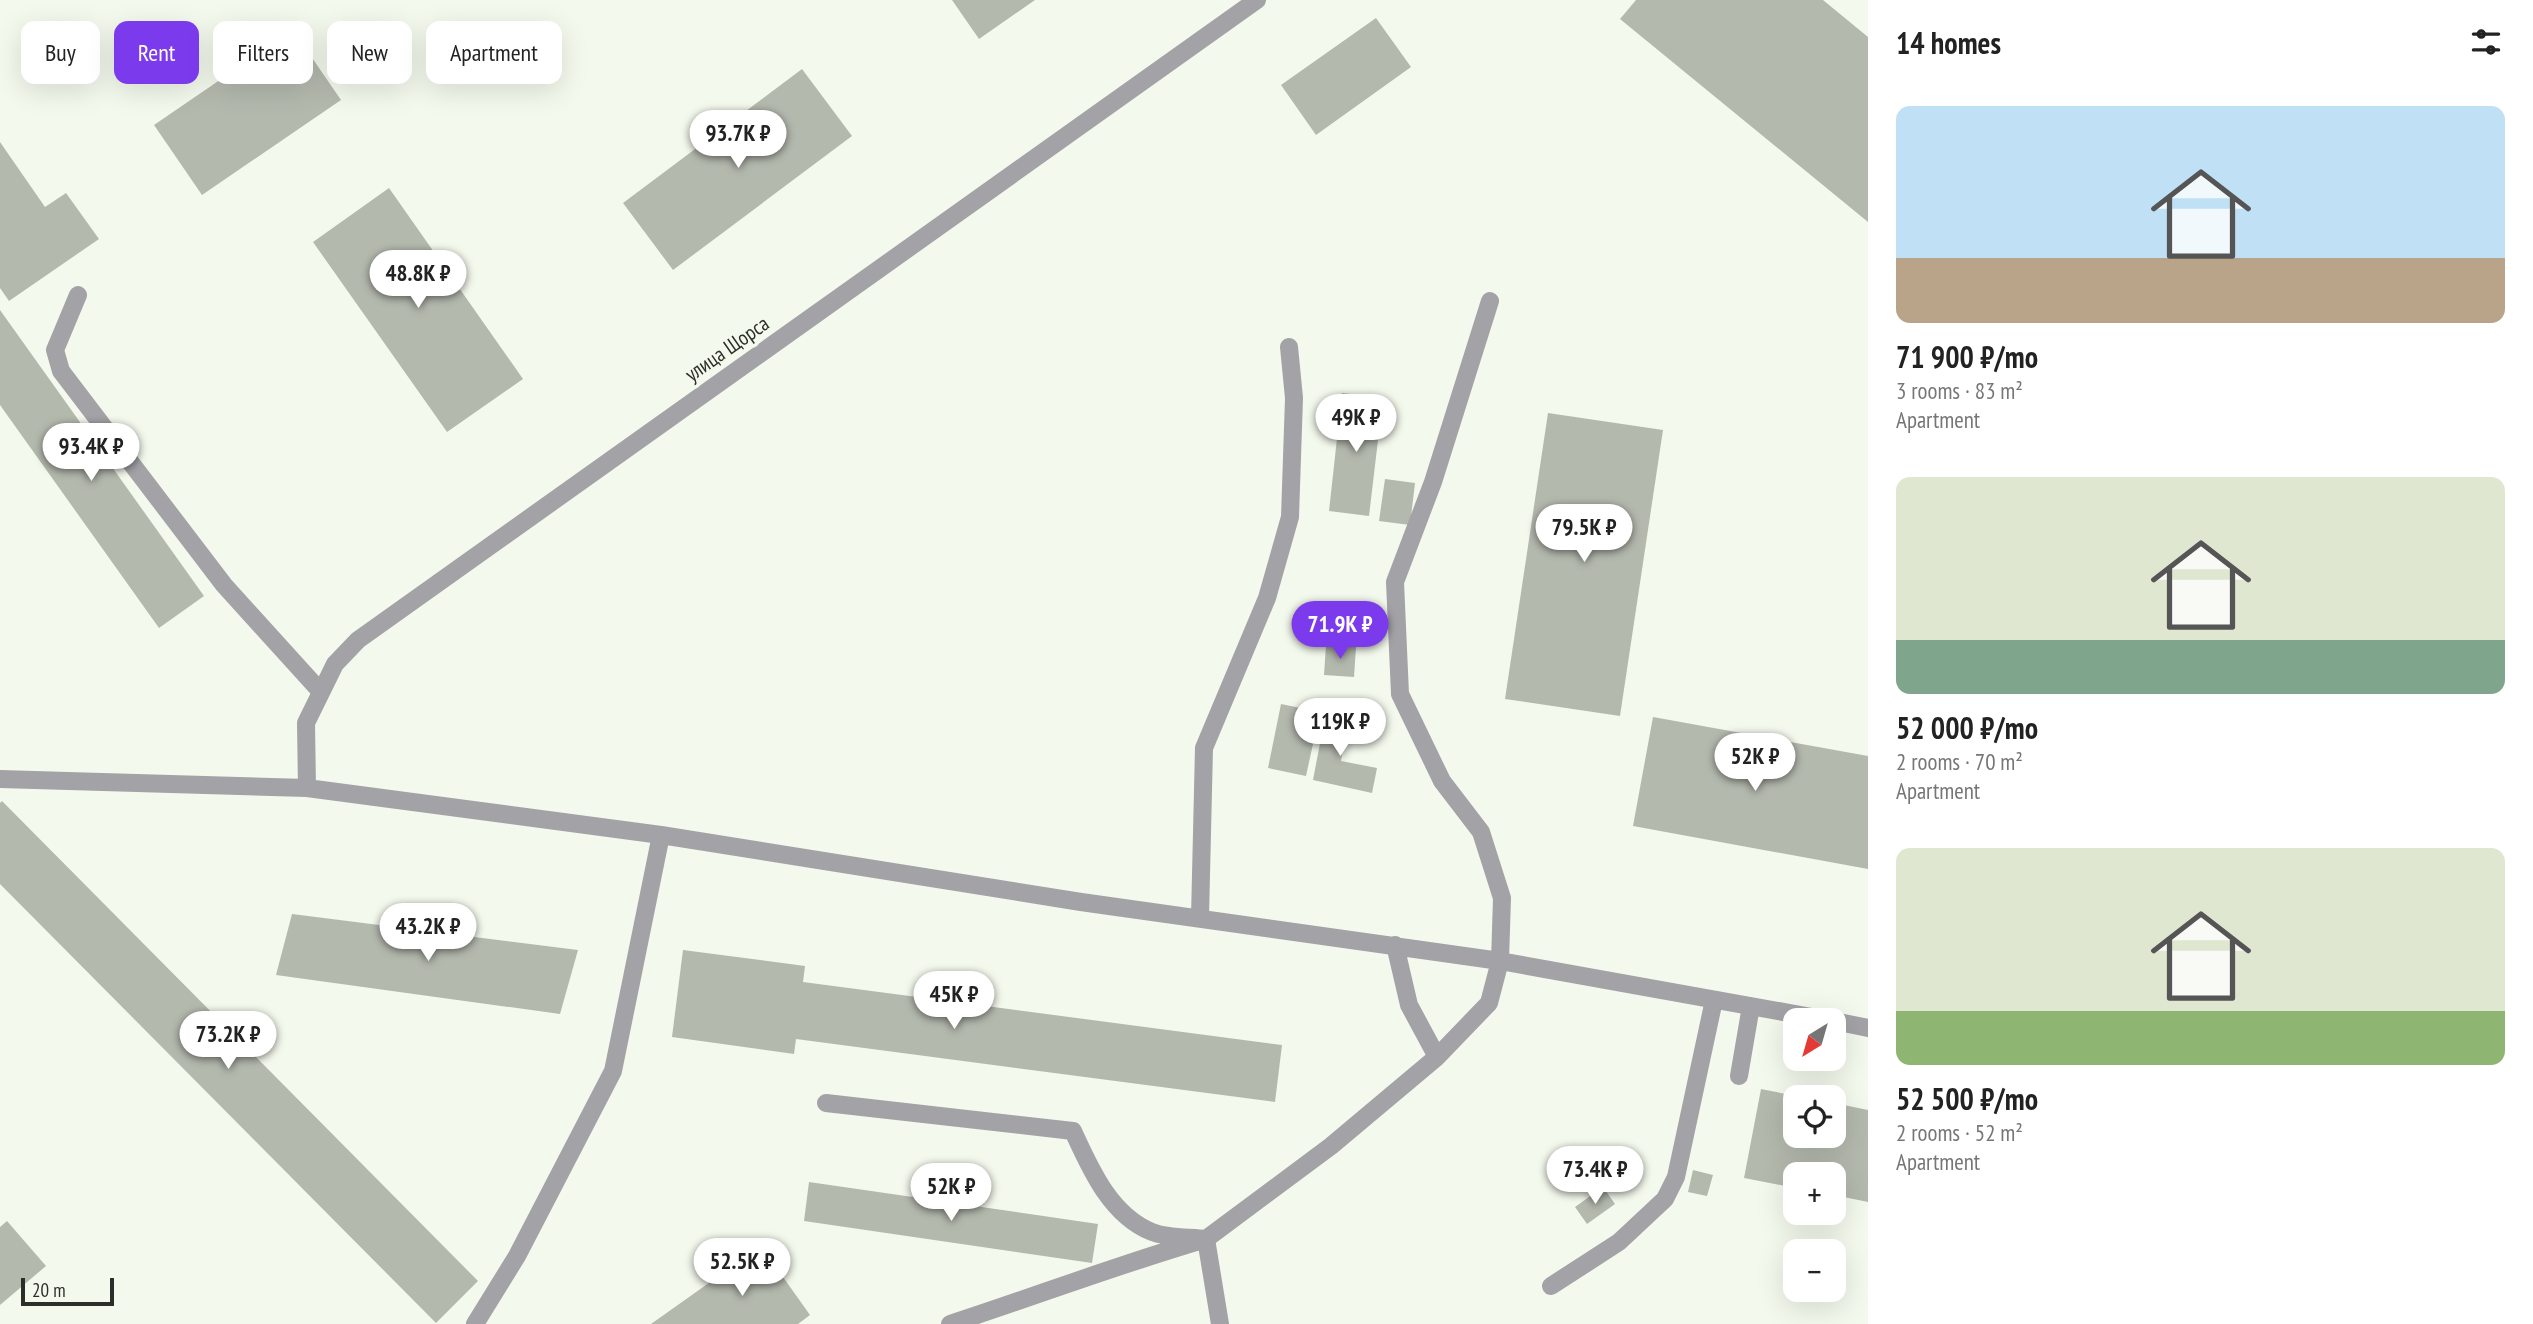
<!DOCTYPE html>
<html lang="en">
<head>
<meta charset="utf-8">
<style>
	body { margin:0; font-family:"PT Sans Narrow",sans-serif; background:#f2f2f2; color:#222; height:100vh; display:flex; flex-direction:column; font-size:26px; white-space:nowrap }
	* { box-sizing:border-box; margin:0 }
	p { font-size:23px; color:#767676 }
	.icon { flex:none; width:38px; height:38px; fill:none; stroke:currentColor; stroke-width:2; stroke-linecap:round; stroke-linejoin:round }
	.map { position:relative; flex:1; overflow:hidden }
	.details { display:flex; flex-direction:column; background:#fff; width:665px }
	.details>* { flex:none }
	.guide { position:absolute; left:21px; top:21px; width:665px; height:63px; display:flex; gap:14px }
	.needle { width:46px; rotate:217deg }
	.tools { position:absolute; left:1783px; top:1008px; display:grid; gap:14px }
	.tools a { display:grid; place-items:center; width:63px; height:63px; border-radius:14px; background:#fff; box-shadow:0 7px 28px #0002; font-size:35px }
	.scale { position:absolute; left:21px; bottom:18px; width:93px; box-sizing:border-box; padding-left:7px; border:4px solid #2c2e29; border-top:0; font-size:19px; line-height:24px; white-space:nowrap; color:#2c2e29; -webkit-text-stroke:5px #f4f9ed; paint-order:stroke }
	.price { position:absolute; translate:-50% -60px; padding:0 16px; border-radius:24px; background:#fff; color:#222; font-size:23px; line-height:46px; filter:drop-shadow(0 2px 4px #0008) }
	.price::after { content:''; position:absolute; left:50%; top:42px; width:21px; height:16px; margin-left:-10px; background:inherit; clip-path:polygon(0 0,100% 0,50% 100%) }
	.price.on { background:#7c3aed; color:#fff }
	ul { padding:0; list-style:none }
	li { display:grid; align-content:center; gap:14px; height:371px; padding:0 28px }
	li span { display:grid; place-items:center; height:217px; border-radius:14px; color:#555 }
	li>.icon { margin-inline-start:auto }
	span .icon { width:126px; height:126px; fill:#fffc; stroke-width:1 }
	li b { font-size:30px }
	h2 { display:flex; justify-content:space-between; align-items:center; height:84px; padding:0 28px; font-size:30px }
	.tag { padding:0 24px; border-radius:14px; background:#fff; box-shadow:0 7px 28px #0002; font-size:24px; line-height:63px }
	.tag.on { background:#7c3aed; color:#fff }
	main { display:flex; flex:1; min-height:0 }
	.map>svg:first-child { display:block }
	.building { fill:#b4b9ae }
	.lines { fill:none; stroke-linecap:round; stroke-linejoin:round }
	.minor { stroke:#a3a2a7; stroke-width:18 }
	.labels { text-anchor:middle; stroke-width:7; stroke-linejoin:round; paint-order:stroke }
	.street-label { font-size:21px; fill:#2c2e29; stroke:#f4f9ed }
</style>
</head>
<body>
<main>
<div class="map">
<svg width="1868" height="1324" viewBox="0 0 1868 1324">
	<rect width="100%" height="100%" fill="#f4f9ed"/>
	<path class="building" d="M952,0H1035L979,39Z
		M1636,0H1823L1868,37V222L1620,19Z
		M1376,18L1411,67L1316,135L1281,85Z
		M293,30L341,100L202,195L154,125Z
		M802,69L852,136L673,270L623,203Z
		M0,142L45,207L66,193L99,239L9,301L0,288Z
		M389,188L523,379L447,432L313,242Z
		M0,310L204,596L159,628L0,405Z
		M1342,393L1383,398L1369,516L1329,511Z
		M1548,413L1663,430L1620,716L1505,699Z
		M1385,479L1415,483L1410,525L1379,521Z
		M1326,645L1356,647L1354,677L1324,675Z
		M1281,704L1320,712L1306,776L1268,768Z
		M1326,712L1350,716L1341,761L1377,768L1372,793L1313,780Z
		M1653,717L1868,756V869L1633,826Z
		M2,801L478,1281L436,1323L0,884V803Z
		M292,914L578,950L560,1014L276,975Z
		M683,950L805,966L803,982L1282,1045L1275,1102L796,1039L794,1054L672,1037Z
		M1761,1089L1796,1096V1136H1834V1103L1868,1110V1202L1834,1195V1174H1796V1188L1744,1178Z
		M1693,1170L1713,1175L1707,1196L1688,1192Z
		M809,1182L1098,1224L1092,1263L804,1221Z
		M1603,1187L1615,1204L1587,1224L1575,1207Z
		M7,1221L46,1266L0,1305V1227Z
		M761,1246L810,1315L798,1324H651Z"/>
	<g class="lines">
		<path class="minor" d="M78,295L55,350L61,371L224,585L321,692
			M0,779L307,788L661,835L1081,902L1500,961L1828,1020
			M307,788L306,723L335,664L358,640L1257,0
			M1200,917L1204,748L1267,598L1290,517L1294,398L1289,347
			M1395,945L1409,1005L1437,1057
			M1834,1021L1868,1028
			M1739,1076L1751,1006
			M826,1103L1073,1131C1090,1168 1110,1215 1152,1232C1167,1238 1190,1237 1206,1239C1120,1264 1036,1296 950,1324
			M1551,1286L1619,1242L1665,1199L1676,1177L1714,1000
			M475,1324L517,1256L613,1071L661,835
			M1220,1324L1206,1239L1331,1146L1437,1057L1489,1003L1500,961L1502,898L1481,832L1442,781L1400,694L1395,582L1433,482L1490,301"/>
	</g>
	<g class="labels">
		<g class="street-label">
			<text transform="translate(727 349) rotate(-35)" y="7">улица Щорса</text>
		</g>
	</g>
</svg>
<div class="tools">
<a><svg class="needle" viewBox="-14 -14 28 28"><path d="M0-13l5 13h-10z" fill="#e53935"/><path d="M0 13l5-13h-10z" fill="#767676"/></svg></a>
<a><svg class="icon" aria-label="locate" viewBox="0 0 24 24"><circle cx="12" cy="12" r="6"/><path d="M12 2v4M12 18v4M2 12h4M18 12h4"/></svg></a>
<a>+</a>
<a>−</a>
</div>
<div class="scale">20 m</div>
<b class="price" style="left:738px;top:170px">93.7K ₽</b>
<b class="price" style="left:418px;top:310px">48.8K ₽</b>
<b class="price" style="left:1356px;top:454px">49K ₽</b>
<b class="price" style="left:91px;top:483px">93.4K ₽</b>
<b class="price" style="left:1584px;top:564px">79.5K ₽</b>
<b class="price on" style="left:1340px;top:661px">71.9K ₽</b>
<b class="price" style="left:1340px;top:758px">119K ₽</b>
<b class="price" style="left:1755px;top:793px">52K ₽</b>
<b class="price" style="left:428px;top:963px">43.2K ₽</b>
<b class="price" style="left:954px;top:1031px">45K ₽</b>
<b class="price" style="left:228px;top:1071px">73.2K ₽</b>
<b class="price" style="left:1595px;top:1206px">73.4K ₽</b>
<b class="price" style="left:951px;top:1223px">52K ₽</b>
<b class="price" style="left:742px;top:1298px">52.5K ₽</b>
<div class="guide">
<a class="tag">Buy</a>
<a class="tag on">Rent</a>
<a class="tag">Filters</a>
<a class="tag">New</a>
<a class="tag">Apartment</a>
</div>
</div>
<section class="details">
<h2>14 homes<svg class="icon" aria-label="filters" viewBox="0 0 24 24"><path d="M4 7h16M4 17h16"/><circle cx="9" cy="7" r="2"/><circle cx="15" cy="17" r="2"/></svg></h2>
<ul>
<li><span style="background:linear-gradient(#bfe0f5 70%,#b9a48a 0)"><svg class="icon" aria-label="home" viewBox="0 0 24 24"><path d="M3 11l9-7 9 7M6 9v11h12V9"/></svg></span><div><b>71 900 ₽/mo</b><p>3 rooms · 83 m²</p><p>Apartment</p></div></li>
<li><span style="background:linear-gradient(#dfe7d0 75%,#7fa58c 0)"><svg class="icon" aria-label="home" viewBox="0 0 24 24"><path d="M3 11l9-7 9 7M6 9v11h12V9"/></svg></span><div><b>52 000 ₽/mo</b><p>2 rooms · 70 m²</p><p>Apartment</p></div></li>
<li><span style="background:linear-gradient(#dfe7d0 75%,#8fb573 0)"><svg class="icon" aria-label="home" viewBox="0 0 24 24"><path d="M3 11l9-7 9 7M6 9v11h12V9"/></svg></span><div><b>52 500 ₽/mo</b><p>2 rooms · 52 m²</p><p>Apartment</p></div></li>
</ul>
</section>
</main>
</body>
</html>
